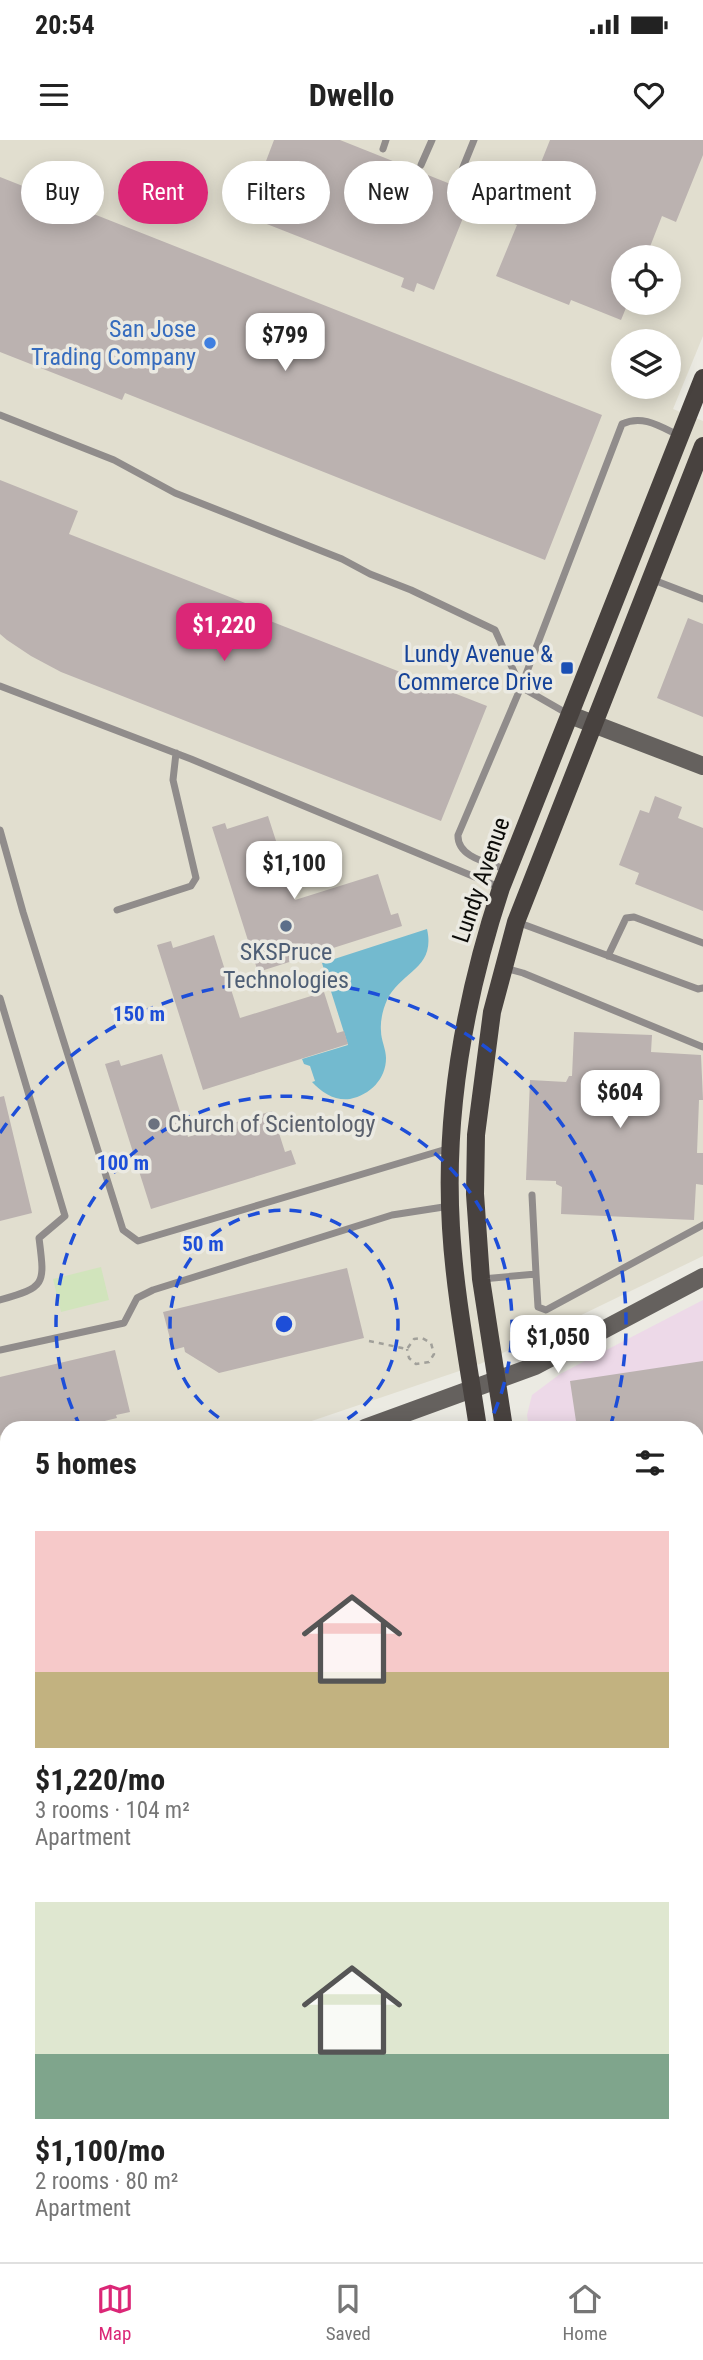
<!DOCTYPE html>
<html lang="en">
<head>
<meta charset="utf-8">
<style>
	body { margin:0; font-family:"Roboto Condensed",sans-serif; background:#f2f2f2; color:#222; height:100vh; display:flex; flex-direction:column; font-size:26px; white-space:nowrap }
	* { box-sizing:border-box; margin:0 }
	p { font-size:23px; color:#767676 }
	.icon { flex:none; width:38px; height:38px; fill:none; stroke:currentColor; stroke-width:2; stroke-linecap:round; stroke-linejoin:round }
	.map { position:relative; flex:1; overflow:hidden }
	.side { position:absolute; left:0px; top:1281px; width:704px; height:842px; display:flex; flex-direction:column; background:#fff; border-radius:21px 21px 0 0; box-shadow:0 4px 18px #0003 }
	.side>* { flex:none }
	.banner { position:absolute; left:21px; top:21px; width:662px; height:63px; display:flex; gap:14px }
	.controls { position:absolute; left:611px; top:105px; display:grid; gap:14px }
	.controls a { display:grid; place-items:center; width:70px; height:70px; border-radius:50%; background:#fff; box-shadow:0 4px 18px #0003; font-size:35px }
	.price { position:absolute; translate:-50% -60px; padding:0 16px; border-radius:14px; background:#fff; color:#222; font-size:23px; line-height:46px; filter:drop-shadow(0 2px 4px #0008) }
	.price::after { content:''; position:absolute; left:50%; top:42px; width:21px; height:16px; margin-left:-10px; background:inherit; clip-path:polygon(0 0,100% 0,50% 100%) }
	.price.on { background:#db2777; color:#fff }
	ul { padding:0; list-style:none }
	li { display:grid; align-content:center; gap:14px; height:371px; padding:0 35px }
	li span { display:grid; place-items:center; height:217px; border-radius:0px; color:#555 }
	li>.icon { margin-inline-start:auto }
	span .icon { width:126px; height:126px; fill:#fffc; stroke-width:1 }
	li b { font-size:30px }
	h2 { display:flex; justify-content:space-between; align-items:center; height:84px; padding:0 35px; font-size:30px }
	.pill { padding:0 24px; border-radius:32px; background:#fff; box-shadow:0 4px 18px #0003; font-size:24px; line-height:63px }
	.pill.on { background:#db2777; color:#fff }
	.status { display:flex; justify-content:space-between; align-items:center; height:49px; padding:0 35px; background:#fff; direction:ltr }
	.status svg { height:19px; fill:currentColor }
	header { display:flex; justify-content:space-between; align-items:center; height:91px; padding:0 35px; background:#fff; font-size:32px; font-weight:700 }
	.tabs { display:flex; justify-content:space-around; align-items:center; height:98px; border-top:2px solid #e0e0e0; background:#fff; font-size:19px; color:#767676 }
	.tabs a { display:grid; justify-items:center; gap:4px }
	.tabs .on { color:#db2777 }
	.map>svg:first-child { display:block }
	.built { fill:#e1decf; fill-rule:evenodd }
	.industrial { fill:#edd9e8 }
	.green { fill:#d1e4bc }
	.water { fill:#73bacf }
	.building { fill:#bbb2b0 }
	.lines { fill:none; stroke-linecap:round; stroke-linejoin:round }
	.path { stroke:#a1a09a; stroke-width:2.5; stroke-dasharray:5 5; stroke-linecap:butt }
	.lane { stroke:#908c8b; stroke-width:7 }
	.street { stroke:#908c8b; stroke-width:14 }
	.secondary { stroke:#65615e; stroke-width:18 }
	.primary { stroke:#48423f; stroke-width:18 }
	.ring { fill:none; stroke:#1d4ed8; stroke-width:3.5; stroke-dasharray:12 9 }
	.shop-dot { fill:#3f7fe0; stroke:#ebeae2; stroke-width:2.5 }
	.transit-dot { fill:#1a4fb4; stroke:#ebeae2; stroke-width:2.5 }
	.service-dot { fill:#5c6f8a; stroke:#ebeae2; stroke-width:2.5 }
	.worship-dot { fill:#6b7280; stroke:#ebeae2; stroke-width:2.5 }
	.labels { text-anchor:middle; stroke-width:7; stroke-linejoin:round; paint-order:stroke }
	.shop-label { font-size:24px; fill:#366cbe; stroke:#ebeae2; text-anchor:end }
	.transit-label { font-size:24px; fill:#164399; stroke:#ebeae2; text-anchor:end }
	.street-label { font-size:24px; fill:#0c0c09; stroke:#ebeae2 }
	.service-label { font-size:24px; fill:#4e5e75; stroke:#ebeae2 }
	.worship-label { font-size:24px; fill:#5b616d; stroke:#ebeae2; text-anchor:start }
	.centre { fill:#1d4ed8; stroke:#ebeae2; stroke-width:3.5 }
	.ring-label { font-size:21px; text-anchor:middle; font-weight:bold; fill:#1d4ed8; stroke:#ebeae2; stroke-width:7; stroke-linejoin:round; paint-order:stroke }
</style>
</head>
<body>
<div class="status"><b>20:54</b><svg viewBox="0 0 49 12"><path d="M0 12V9h3v3zM5 12V6h3v6zM10 12V3h3v9zM15 12V0h3v12zM26 1h20v11H26zM47 4h2v5h-2z"/></svg></div>
<header><svg class="icon" aria-label="menu" viewBox="0 0 24 24"><path d="M4 6h16M4 12h16M4 18h16"/></svg>Dwello<svg class="icon" aria-label="heart" viewBox="0 0 24 24"><path d="M12 20l-8-8c-3-5 5-10 8-4 3-6 11-1 8 4z"/></svg></header>
<div class="map">
<svg width="703" height="2122" viewBox="0 0 703 2122">
	<rect width="100%" height="100%" fill="#ebeae2"/>
	<path class="built" d="M0,0H703V196L673,269L703,281V1116L480,1224L291,1288H7V1385L0,1387ZM623,117H668V163H623ZM623,201H668V247H623Z
		M0,1696L7,1740V2052L0,2054Z"/>
	<path class="industrial" d="M703,1160V2122H661L660,2116H696V1288H529L527,1275L532,1255L560,1234Z
		M64,2116H581L582,2122H65Z"/>
	<path class="green" d="M101,1127L109,1160L61,1172L53,1139Z
		M7,1432V1571L0,1550V1434Z"/>
	<path class="water" d="M427,789C436,829 401,831 387,860C383,869 380,881 381,891C381,900 386,909 386,918C386,939 370,955 350,959C335,961 322,953 312,942L315,941L310,926L304,924L302,919L348,905L322,823Z"/>
	<path class="building" d="M274,0H340L473,53L434,150L417,143L414,152L401,147L404,138L244,75L259,38L252,35L256,26L263,29Z
		M550,0H703V15L676,82L662,76L646,117H623V163H628L621,180L571,160L569,165L496,136L517,85L504,80L511,60L524,65Z
		M0,37L602,275L545,420L125,253L122,260L0,212Z
		M0,340L78,371L69,394L263,470L260,477L487,566L441,681L61,532L31,516L7,500L0,494Z
		M688,478L703,484V577L657,558Z
		M655,656L682,667L678,678L703,688V771L635,744L639,733L619,725L640,670L649,673Z
		M268,676L295,760L378,734L391,775L398,773L402,786L258,832L212,687L225,683L227,689Z
		M214,795L240,878L324,852L337,893L344,891L348,904L203,950L157,805L171,801L173,808Z
		M574,892L652,895L651,912L701,915L703,960H699L697,1013H703V1045L696,1044L694,1080L561,1074L562,1047L556,1044V1041L526,1040L530,940L566,942L569,936H572Z
		M162,914L188,997L272,971L285,1012L291,1010L296,1024L151,1069L105,924L119,920L121,926Z
		M4,956L32,1073L0,1081V957Z
		M347,1128L364,1198L219,1233L185,1212L184,1207L173,1210L163,1172Z
		M115,1210L130,1272L116,1275L117,1278L76,1288H7V1300L0,1295V1237Z
		M703,1221V1997L696,1996V1288H577L570,1241Z
		M207,2116H511L512,2122H208Z"/>
	<g class="lines">
		<path class="path" d="M369,1201L407,1209L414,1199L422,1198L431,1203L434,1214L429,1222L416,1224L409,1218L407,1209
			M0,1455L7,1462
			M0,1466H7
			M3,1562L7,1561"/>
		<path class="lane" d="M383,9L386,0
			M421,25L432,0
			M459,37L474,0
			M0,275L114,320L175,353L342,419L370,434L411,450L495,490L521,547L568,574
			M651,439L703,459
			M0,546L191,619L499,747
			M0,690L23,772L123,1090L138,1101L450,1008
			M508,730C490,723 457,718 458,695L521,547L622,284C643,274 661,287 680,296
			M117,770L191,746L196,738L173,640L176,613
			M517,782L698,849L703,848
			M608,816L626,778L634,777L703,803
			M505,828L523,833L703,907
			M0,858L65,1076L39,1098C45,1145 46,1147 0,1160
			M532,1055L536,1134
			M482,1139L536,1134L538,1167L546,1170L703,1085
			M0,1210L124,1183L137,1158L153,1150L392,1075L450,1066
			M696,2020L703,2019
			M0,2080L7,2078
			M39,2116L40,2122
			M90,2116L91,2122
			M543,2116L544,2122
			M673,2116L674,2122"/>
		<path class="street" d="M0,1608L7,1631
			M0,1649L7,1648"/>
		<path class="secondary" d="M570,575L703,626
			M365,1288L535,1226L703,1137
			M0,1414L7,1411"/>
		<path class="primary" d="M478,1288C468,1221 455,1155 451,1088C444,972 465,857 501,748L703,238
			M504,1288L481,1139L475,1054L476,995L492,872L516,782L703,306
			M607,2116L608,2122
			M621,2116L622,2122
			M635,2116L636,2122"/>
	</g>
	<g class="ring">
		<path d="M237 1288A114 114 0 1 1 331 1288"/>
		<path d="M81 1288A228 228 0 1 1 487 1288"/>
		<path d="M0 993A342 342 0 0 1 610 1287"/>
	</g>
	<circle class="shop-dot" cx="210" cy="203" r="7"/>
	<rect class="transit-dot" x="560" y="521" width="14" height="14" rx="3.5"/>
	<circle class="service-dot" cx="286" cy="786" r="7"/>
	<circle class="worship-dot" cx="154" cy="984" r="7"/>
	<g class="labels">
		<g class="shop-label">
			<text x="196" y="197">San Jose<tspan x="196" dy="28">Trading Company</tspan></text>
		</g>
		<g class="transit-label">
			<text x="553" y="522">Lundy Avenue &amp;<tspan x="553" dy="28">Commerce Drive</tspan></text>
		</g>
		<g class="street-label">
			<text transform="translate(481 740) rotate(-71)" y="8">Lundy Avenue</text>
		</g>
		<g class="service-label">
			<text x="286" y="820">SKSPruce<tspan x="286" dy="28">Technologies</tspan></text>
		</g>
		<g class="worship-label">
			<text x="168" y="992">Church of Scientology</text>
		</g>
	</g>
	<circle cx="284" cy="1184" r="10" class="centre"/>
	<g class="ring-label">
		<text x="139" y="881">150 m</text>
		<text x="123" y="1030">100 m</text>
		<text x="203" y="1111">50 m</text>
	</g>
</svg>
<div class="controls">
<a><svg class="icon" aria-label="locate" viewBox="0 0 24 24"><circle cx="12" cy="12" r="6"/><path d="M12 2v4M12 18v4M2 12h4M18 12h4"/></svg></a>
<a><svg class="icon" aria-label="layers" viewBox="0 0 24 24"><path d="M12 4l9 5-9 5-9-5zM3 14l9 5 9-5"/></svg></a>
</div>
<b class="price" style="left:285px;top:233px">$799</b>
<b class="price on" style="left:224px;top:523px">$1,220</b>
<b class="price" style="left:294px;top:761px">$1,100</b>
<b class="price" style="left:620px;top:990px">$604</b>
<b class="price" style="left:558px;top:1235px">$1,050</b>
<div class="banner">
<a class="pill">Buy</a>
<a class="pill on">Rent</a>
<a class="pill">Filters</a>
<a class="pill">New</a>
<a class="pill">Apartment</a>
</div>
<section class="side">
<h2>5 homes<svg class="icon" aria-label="filters" viewBox="0 0 24 24"><path d="M4 7h16M4 17h16"/><circle cx="9" cy="7" r="2"/><circle cx="15" cy="17" r="2"/></svg></h2>
<ul>
<li><span style="background:linear-gradient(#f6c9c9 65%,#c2b280 0)"><svg class="icon" aria-label="home" viewBox="0 0 24 24"><path d="M3 11l9-7 9 7M6 9v11h12V9"/></svg></span><div><b>$1,220/mo</b><p>3 rooms · 104 m²</p><p>Apartment</p></div></li>
<li><span style="background:linear-gradient(#dfe7d0 70%,#7fa58c 0)"><svg class="icon" aria-label="home" viewBox="0 0 24 24"><path d="M3 11l9-7 9 7M6 9v11h12V9"/></svg></span><div><b>$1,100/mo</b><p>2 rooms · 80 m²</p><p>Apartment</p></div></li>
</ul>
</section>
</div>
<nav class="tabs">
<a class="on"><svg class="icon" aria-label="map" viewBox="0 0 24 24"><path d="M3 6l6-2 6 2 6-2v14l-6 2-6-2-6 2zM9 4v14M15 6v14"/></svg>Map</a>
<a><svg class="icon" aria-label="saved" viewBox="0 0 24 24"><path d="M7 4h10v16l-5-4-5 4z"/></svg>Saved</a>
<a><svg class="icon" aria-label="home" viewBox="0 0 24 24"><path d="M3 11l9-7 9 7M6 9v11h12V9"/></svg>Home</a>
</nav>
</body>
</html>
